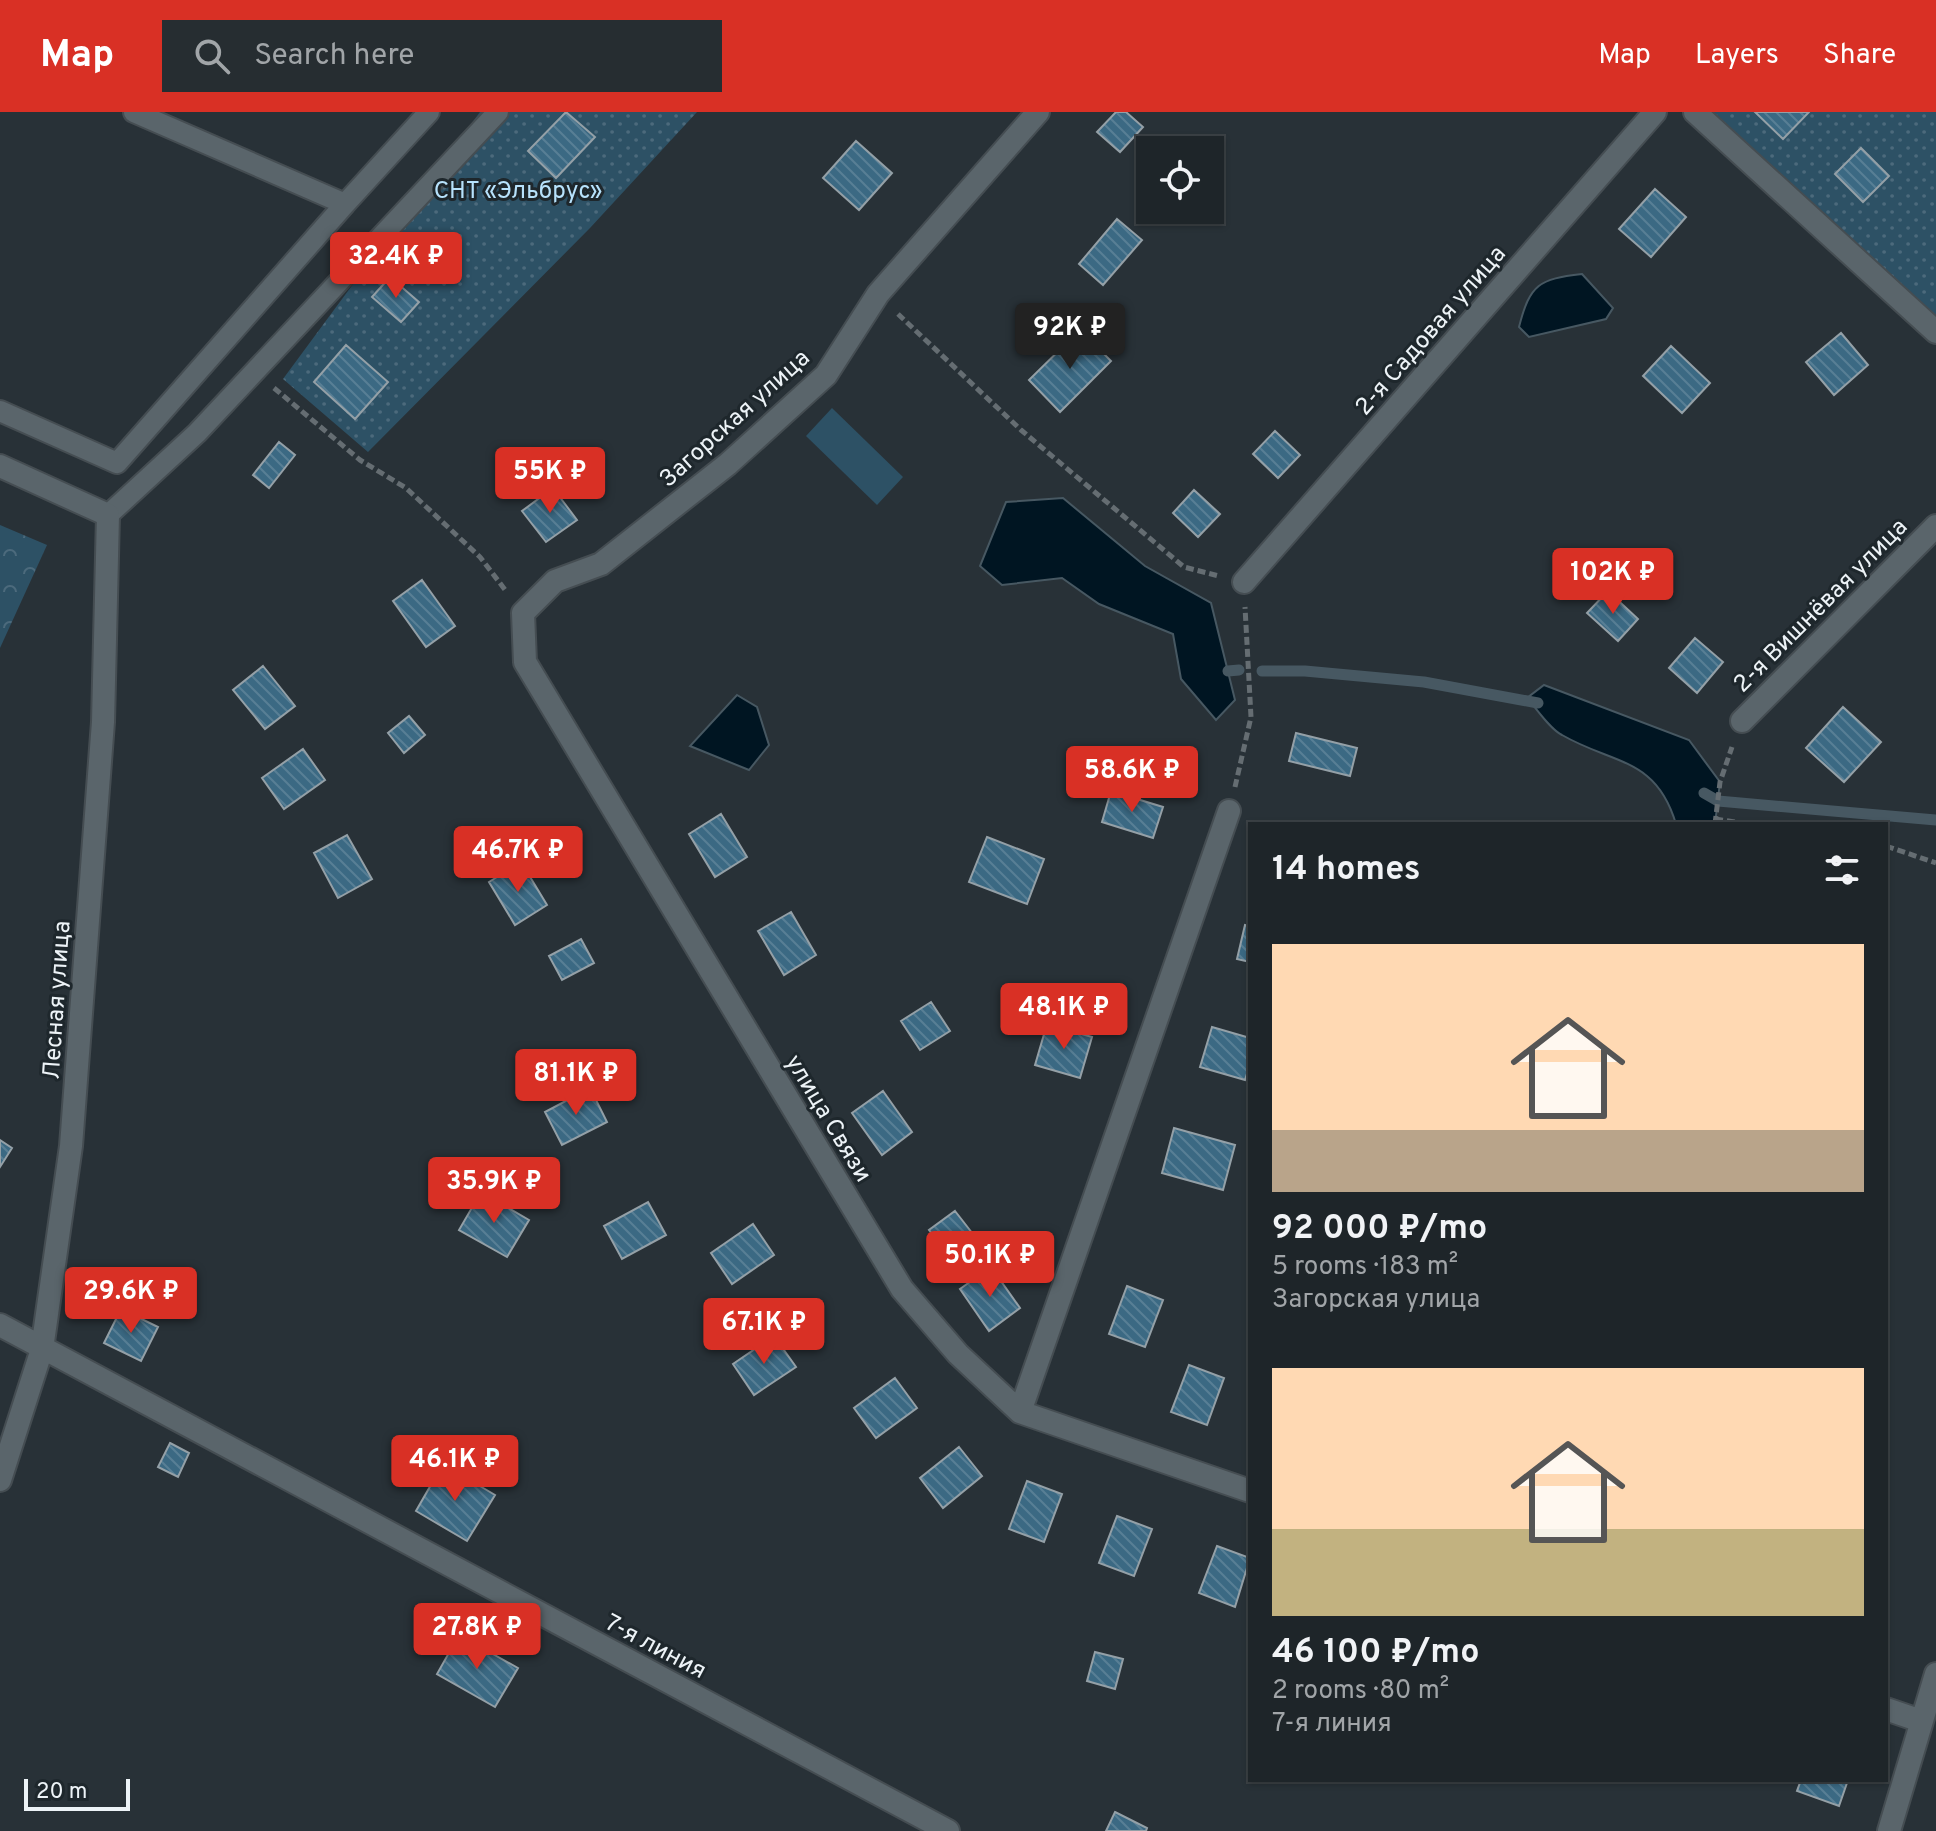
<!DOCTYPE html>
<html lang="en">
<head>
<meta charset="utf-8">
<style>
	body { margin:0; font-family:Overpass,sans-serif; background:#262d31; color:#f1f3f6; height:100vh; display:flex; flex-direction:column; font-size:30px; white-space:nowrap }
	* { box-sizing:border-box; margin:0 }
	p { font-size:26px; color:#a1a5a8 }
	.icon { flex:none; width:44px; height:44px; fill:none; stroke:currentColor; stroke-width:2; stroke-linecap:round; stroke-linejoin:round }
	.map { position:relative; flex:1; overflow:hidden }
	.side { position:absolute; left:1248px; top:710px; width:640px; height:960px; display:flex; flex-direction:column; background:#1e2529; border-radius:0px; box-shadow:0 2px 6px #0004,0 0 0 2px #3c4246 }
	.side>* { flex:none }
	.tools { position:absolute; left:1136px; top:24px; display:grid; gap:16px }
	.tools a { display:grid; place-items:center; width:88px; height:88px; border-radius:0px; background:#1e2529; box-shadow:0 2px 6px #0004,0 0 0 2px #3c4246; font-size:40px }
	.scale { position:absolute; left:24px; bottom:20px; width:106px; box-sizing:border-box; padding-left:8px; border:4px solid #edf3f7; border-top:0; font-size:22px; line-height:28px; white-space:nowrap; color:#edf3f7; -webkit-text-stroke:6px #1e272c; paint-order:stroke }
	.price { position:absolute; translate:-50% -68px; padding:0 18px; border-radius:8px; background:#d93025; color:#fff; font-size:26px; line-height:52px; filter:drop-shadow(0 2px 4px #0008) }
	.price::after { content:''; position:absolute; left:50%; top:48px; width:24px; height:18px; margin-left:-12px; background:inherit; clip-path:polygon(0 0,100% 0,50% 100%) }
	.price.current { background:#222; color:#fff }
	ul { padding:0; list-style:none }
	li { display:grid; align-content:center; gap:16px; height:424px; padding:0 24px }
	li span { display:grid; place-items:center; height:248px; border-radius:0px; color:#555 }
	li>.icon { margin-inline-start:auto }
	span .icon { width:144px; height:144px; fill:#fffc; stroke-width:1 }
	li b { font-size:34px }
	h2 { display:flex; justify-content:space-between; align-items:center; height:96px; padding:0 24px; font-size:34px }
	header { display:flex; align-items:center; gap:48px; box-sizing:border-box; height:112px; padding:0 40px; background:#d93025; color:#fff }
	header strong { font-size:38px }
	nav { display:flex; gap:44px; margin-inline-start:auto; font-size:28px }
	.search { width:560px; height:72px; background:#262d31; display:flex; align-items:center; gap:20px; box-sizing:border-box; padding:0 28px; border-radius:0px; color:#a1a5a8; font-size:30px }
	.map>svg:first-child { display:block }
	.grass { fill:url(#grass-dots) }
	.forest { fill:url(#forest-crowns) }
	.park { fill:#2d5165 }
	.water { fill:#001522; stroke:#475862; stroke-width:2 }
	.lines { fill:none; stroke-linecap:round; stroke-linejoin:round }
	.stream { stroke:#475862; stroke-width:11 }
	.building { fill:url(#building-back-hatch); stroke:#94a0a7; stroke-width:2 }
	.service-casing { stroke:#454d52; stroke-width:24 }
	.minor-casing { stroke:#454d52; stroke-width:26 }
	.path { stroke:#656d72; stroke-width:5; stroke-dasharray:8 4; stroke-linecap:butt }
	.service { stroke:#5a656b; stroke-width:20 }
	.minor { stroke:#5a656b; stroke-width:22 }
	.labels { text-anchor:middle; stroke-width:6; stroke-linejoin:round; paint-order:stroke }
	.park-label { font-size:24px; fill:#b7e2fc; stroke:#1e272c }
	.street-label { font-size:24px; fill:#edf3f7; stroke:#1e272c }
</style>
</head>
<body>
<header>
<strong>Map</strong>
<div class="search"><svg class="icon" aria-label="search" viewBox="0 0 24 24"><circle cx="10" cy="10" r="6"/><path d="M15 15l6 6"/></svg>Search here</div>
<nav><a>Map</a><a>Layers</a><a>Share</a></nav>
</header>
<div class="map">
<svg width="1936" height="1719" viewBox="0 0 1936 1719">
	<defs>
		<pattern id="grass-dots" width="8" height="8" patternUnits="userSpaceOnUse" patternTransform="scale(2)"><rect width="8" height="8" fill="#2d5165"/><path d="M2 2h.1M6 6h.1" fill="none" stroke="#4c6a7c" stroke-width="1.8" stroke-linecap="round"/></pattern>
		<pattern id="forest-crowns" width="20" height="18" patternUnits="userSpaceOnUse" patternTransform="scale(2)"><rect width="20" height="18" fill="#2d5165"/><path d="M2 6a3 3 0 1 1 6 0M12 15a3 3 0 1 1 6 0" fill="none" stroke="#4c6a7c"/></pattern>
		<pattern id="building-back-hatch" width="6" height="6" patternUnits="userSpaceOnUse" patternTransform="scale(2)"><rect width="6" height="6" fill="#3b6983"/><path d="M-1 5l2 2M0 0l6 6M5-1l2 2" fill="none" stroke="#587f95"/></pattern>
	</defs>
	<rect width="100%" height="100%" fill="#283137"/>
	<path class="grass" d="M480,0H697L590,116L368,340L283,267Z
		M1695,0H1936V220Z"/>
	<path class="forest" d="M0,413L47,433L0,536Z"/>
	<path class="park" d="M832,296L903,365L877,393L806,324Z"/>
	<path class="water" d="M1582,162L1613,196L1606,207L1529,225L1519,215C1530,172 1539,167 1582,162Z
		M1063,386L1145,454L1211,491L1235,588L1216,608L1181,567L1173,522L1099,492L1062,466L1002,473L980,454L1006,390Z
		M1544,573L1689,628L1720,670L1715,712H1676C1656,645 1614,653 1562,623C1549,616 1538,598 1527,586Z
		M737,583L757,595L769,633L749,658L690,634Z"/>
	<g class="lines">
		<path class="stream" d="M1228,559L1239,558
			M1262,559H1305L1424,570L1538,591
			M1704,681L1718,689L1936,708"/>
	</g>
	<path class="building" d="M566,0L595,25L556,66L528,39Z
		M1116,0H1126L1143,15L1120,40L1097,20Z
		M1755,0H1809L1783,27Z
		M856,29L892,61L859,98L823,66Z
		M1861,36L1889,64L1863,90L1835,62Z
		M1655,77L1686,105L1651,145L1619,117Z
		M1117,107L1142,128L1103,173L1079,152Z
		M390,165L419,190L401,210L372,185Z
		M1080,218L1111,249L1060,300L1029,268Z
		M1841,221L1868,253L1834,283L1806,250Z
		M346,233L388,270L355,307L314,270Z
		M1671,234L1710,271L1682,301L1643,264Z
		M1275,319L1300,343L1278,366L1253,342Z
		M279,330L295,343L269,376L253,363Z
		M553,376L577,408L546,430L522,399Z
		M1194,378L1220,402L1198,425L1173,401Z
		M422,468L455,514L426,535L393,489Z
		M1608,479L1638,507L1618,529L1587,501Z
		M1695,526L1723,550L1697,581L1669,556Z
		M263,554L295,594L265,617L233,578Z
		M1843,595L1881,630L1844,670L1806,636Z
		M409,604L425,623L404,641L388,621Z
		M1296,621L1357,636L1350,664L1289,649Z
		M303,637L325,668L284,697L262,666Z
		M1111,679L1163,695L1153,726L1102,710Z
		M721,702L747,745L715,765L689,722Z
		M347,723L372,767L338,786L314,741Z
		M987,725L1044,747L1027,792L969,770Z
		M521,750L547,793L515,813L489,770Z
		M791,800L816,843L784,863L758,819Z
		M1245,813L1250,814V850L1237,847Z
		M581,827L594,851L562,868L549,844Z
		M931,890L950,919L920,938L901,909Z
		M1047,912L1092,925L1080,966L1035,953Z
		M1212,915L1250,926V952L1245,968L1200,955Z
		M590,976L607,1010L562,1033L545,1000Z
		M883,979L912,1020L882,1043L852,1001Z
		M1174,1016L1235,1033L1223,1078L1162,1061Z
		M0,1028L12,1036L0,1055Z
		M481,1080L529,1108L507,1145L459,1118Z
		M648,1090L666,1123L622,1147L604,1114Z
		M955,1099L976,1126L950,1145L929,1118Z
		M753,1112L774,1143L732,1172L711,1141Z
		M991,1155L1020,1196L989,1219L960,1177Z
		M1127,1174L1163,1188L1145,1235L1109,1222Z
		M121,1197L158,1215L141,1249L104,1231Z
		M774,1224L796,1255L754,1283L733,1252Z
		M1189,1253L1224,1266L1207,1313L1171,1300Z
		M895,1266L917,1296L876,1326L854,1296Z
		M170,1331L189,1341L178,1365L158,1355Z
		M959,1335L982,1364L943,1396L920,1366Z
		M443,1352L495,1383L467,1429L416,1399Z
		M1027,1369L1062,1382L1044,1430L1009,1417Z
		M1117,1404L1152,1417L1134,1464L1099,1451Z
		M1217,1434L1250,1446L1235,1495L1199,1481Z
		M459,1523L518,1556L495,1595L437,1562Z
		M1095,1540L1123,1547L1115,1577L1087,1569Z
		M1801,1668H1848L1839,1694L1797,1679Z
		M1115,1700L1147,1716L1146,1719H1106Z"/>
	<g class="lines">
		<g class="service-casing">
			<path id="service" d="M345,92L429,0
				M0,299L117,351L345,92L134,0
				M108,403L197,321L498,0"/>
		</g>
		<g class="minor-casing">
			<path id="minor" d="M1038,0L878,182L826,263L728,352L601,452L555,469L523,501L525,550L902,1177L958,1242L1020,1300L1250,1379
				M1695,0L1936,220
				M0,354L108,403L103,610L71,1034L42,1237L0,1368
				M1244,470L1655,0
				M1742,609L1936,414
				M0,1213L948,1719
				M1020,1300L1229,699
				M1886,1597L1921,1609
				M1889,1719L1936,1562"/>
		</g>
		<path class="path" d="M898,202L1021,318L1184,455L1219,464
			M274,276L360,348L406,376L480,445L506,479
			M1235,675L1251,605L1245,495
			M1715,707L1748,712
			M1715,712L1720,670L1732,635
			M1886,734L1936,751"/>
		<use href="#service" class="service"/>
		<use href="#minor" class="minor"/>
	</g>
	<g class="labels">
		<g class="park-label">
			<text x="518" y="86">СНТ «Эльбрус»</text>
		</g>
		<g class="street-label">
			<text transform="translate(1430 218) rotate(-49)" y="8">2-я Садовая улица</text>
			<text transform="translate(734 306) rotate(-42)" y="8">Загорская улица</text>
			<text transform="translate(1820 493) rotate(-45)" y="8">2-я Вишнёвая улица</text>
			<text transform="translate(56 888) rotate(-86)" y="8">Лесная улица</text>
			<text transform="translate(829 1006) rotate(59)" y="8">улица Связи</text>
			<text transform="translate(656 1534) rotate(28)" y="8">7-я линия</text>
		</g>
	</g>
</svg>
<div class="tools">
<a><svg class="icon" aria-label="locate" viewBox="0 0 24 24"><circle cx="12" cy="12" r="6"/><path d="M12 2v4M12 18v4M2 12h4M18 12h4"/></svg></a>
</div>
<div class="scale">20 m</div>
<b class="price" style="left:396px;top:188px">32.4K ₽</b>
<b class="price current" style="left:1070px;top:259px">92K ₽</b>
<b class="price" style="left:550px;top:403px">55K ₽</b>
<b class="price" style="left:1613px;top:504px">102K ₽</b>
<b class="price" style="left:1132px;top:702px">58.6K ₽</b>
<b class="price" style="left:518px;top:782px">46.7K ₽</b>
<b class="price" style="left:1064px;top:939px">48.1K ₽</b>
<b class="price" style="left:576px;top:1005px">81.1K ₽</b>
<b class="price" style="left:494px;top:1113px">35.9K ₽</b>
<b class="price" style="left:990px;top:1187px">50.1K ₽</b>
<b class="price" style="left:131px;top:1223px">29.6K ₽</b>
<b class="price" style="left:764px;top:1254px">67.1K ₽</b>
<b class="price" style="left:455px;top:1391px">46.1K ₽</b>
<b class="price" style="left:477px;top:1559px">27.8K ₽</b>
<section class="side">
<h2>14 homes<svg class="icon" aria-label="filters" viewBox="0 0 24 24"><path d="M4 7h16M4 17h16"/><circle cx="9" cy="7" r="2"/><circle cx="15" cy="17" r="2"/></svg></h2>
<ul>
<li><span style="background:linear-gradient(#ffd9b3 75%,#b9a48a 0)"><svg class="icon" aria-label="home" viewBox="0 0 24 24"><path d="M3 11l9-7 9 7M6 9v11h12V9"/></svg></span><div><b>92 000 ₽/mo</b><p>5 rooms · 183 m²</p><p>Загорская улица</p></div></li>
<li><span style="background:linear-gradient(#ffd9b3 65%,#c2b280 0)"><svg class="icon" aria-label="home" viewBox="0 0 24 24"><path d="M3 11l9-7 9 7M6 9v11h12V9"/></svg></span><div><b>46 100 ₽/mo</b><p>2 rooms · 80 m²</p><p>7-я линия</p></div></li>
</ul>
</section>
</div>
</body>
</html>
